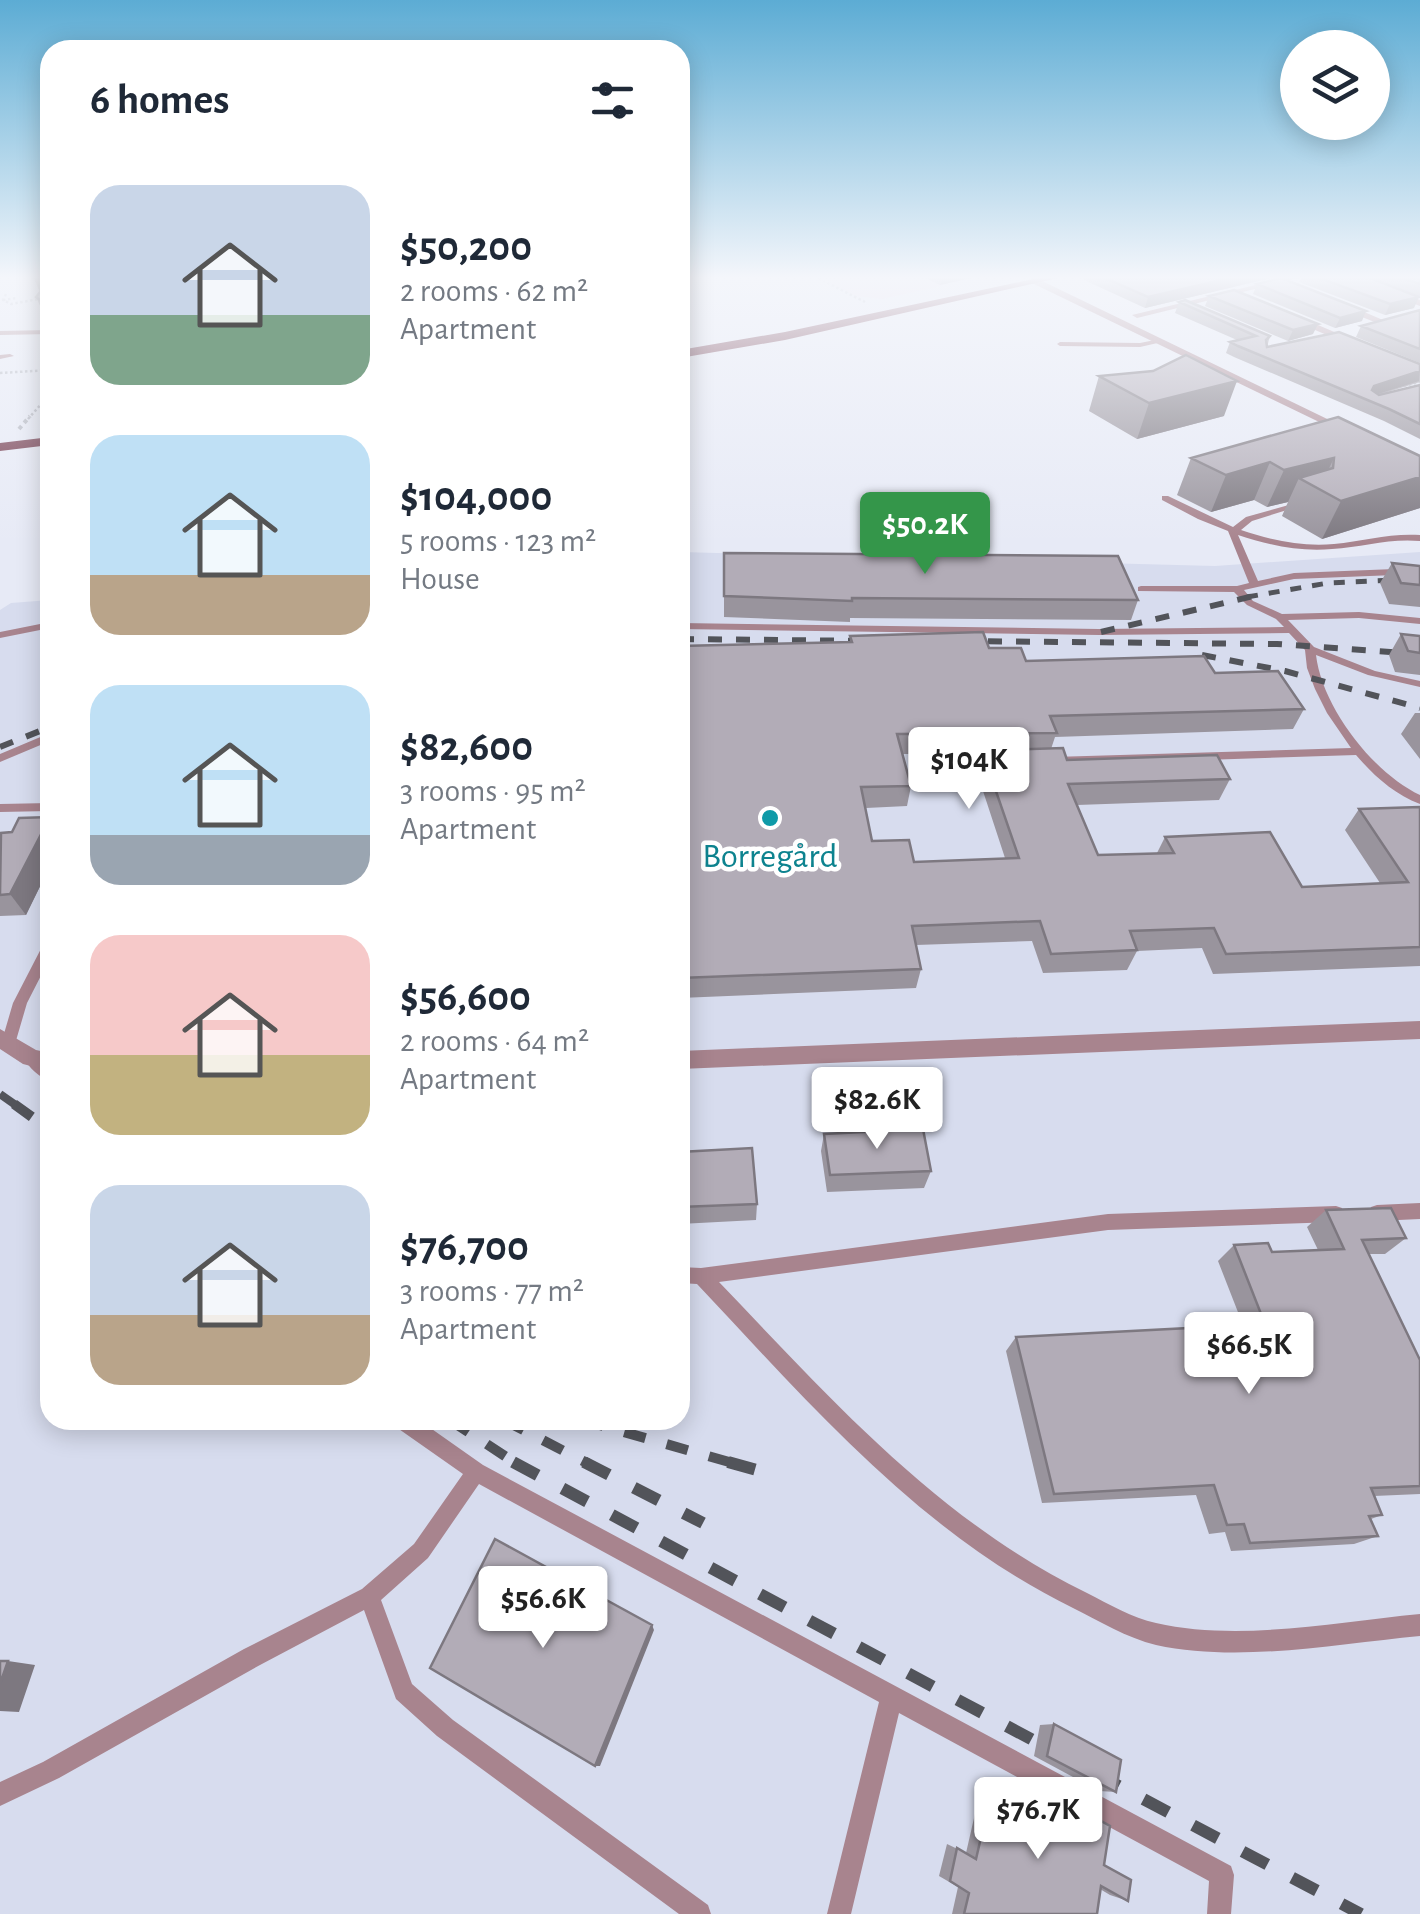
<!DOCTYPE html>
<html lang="en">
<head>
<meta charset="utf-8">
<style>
	body { margin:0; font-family:"Alegreya Sans",sans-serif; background:#f2f2f3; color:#1f2937; height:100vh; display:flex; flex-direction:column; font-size:38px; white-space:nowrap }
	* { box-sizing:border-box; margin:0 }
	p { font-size:32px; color:#747a83 }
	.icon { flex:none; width:55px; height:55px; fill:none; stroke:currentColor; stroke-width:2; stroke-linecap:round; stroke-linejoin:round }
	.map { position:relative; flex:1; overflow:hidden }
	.details { position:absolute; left:40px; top:40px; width:650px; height:1390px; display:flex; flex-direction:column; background:#fff; border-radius:30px; box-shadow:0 5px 25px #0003 }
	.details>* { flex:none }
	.controls { position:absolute; left:1280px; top:30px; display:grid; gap:20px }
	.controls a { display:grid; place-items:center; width:110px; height:110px; border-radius:50%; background:#fff; box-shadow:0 5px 25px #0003; font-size:50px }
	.price { position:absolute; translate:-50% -85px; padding:0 22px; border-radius:10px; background:#fff; color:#222; font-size:32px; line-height:65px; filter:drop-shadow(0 2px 5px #0008) }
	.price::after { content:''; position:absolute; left:50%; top:60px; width:30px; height:22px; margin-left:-15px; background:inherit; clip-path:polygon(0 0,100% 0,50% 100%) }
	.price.selected { background:#34964a; color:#fff }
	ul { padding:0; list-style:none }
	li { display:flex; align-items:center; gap:30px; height:250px; padding:0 50px }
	li span { display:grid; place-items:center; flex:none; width:280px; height:200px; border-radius:30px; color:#555 }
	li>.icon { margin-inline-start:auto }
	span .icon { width:120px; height:120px; fill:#fffc; stroke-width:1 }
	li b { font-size:42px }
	h2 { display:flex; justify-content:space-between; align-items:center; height:120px; padding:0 50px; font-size:42px }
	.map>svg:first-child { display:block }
	.built { fill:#d7dcee }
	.education { fill:#ecdaeb }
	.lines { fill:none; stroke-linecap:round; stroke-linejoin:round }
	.path-far1 { stroke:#b0b3bd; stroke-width:2.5; stroke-dasharray:2.5 2.5; stroke-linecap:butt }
	.path { stroke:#b0b3bd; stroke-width:4; stroke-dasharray:4 4; stroke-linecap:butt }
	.lane { fill:#a8848e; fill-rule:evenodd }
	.street { fill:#a8848e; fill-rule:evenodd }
	.primary { fill:#6b2f43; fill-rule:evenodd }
	.rail-far4 { stroke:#52545a; stroke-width:5; stroke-dasharray:11 11; stroke-linecap:butt }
	.rail-far3 { stroke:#52545a; stroke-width:6; stroke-dasharray:14 14; stroke-linecap:butt }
	.rail-far2 { stroke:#52545a; stroke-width:8; stroke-dasharray:18 18; stroke-linecap:butt }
	.rail-far1 { stroke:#52545a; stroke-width:10; stroke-dasharray:22 22; stroke-linecap:butt }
	.rail { stroke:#52545a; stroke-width:12; stroke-dasharray:28 28; stroke-linecap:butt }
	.wall { fill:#99949d; fill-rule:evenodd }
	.shaded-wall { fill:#7d7880 }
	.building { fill:#b2acb7; stroke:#7d7880; stroke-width:2.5 }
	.culture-dot { fill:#0f9aa8; stroke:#fff; stroke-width:4 }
	.labels { text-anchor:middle; stroke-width:9; stroke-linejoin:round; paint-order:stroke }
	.culture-label { font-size:35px; fill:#0d838f; stroke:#fff }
</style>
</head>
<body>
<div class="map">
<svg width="1420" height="1914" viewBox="0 0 1420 1914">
	<rect width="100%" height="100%" fill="#e7eaf6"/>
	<path class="built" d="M680,552L1215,566L1420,552V1914H0V610L11,603L50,600V1420H680Z"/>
	<path class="education" d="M818,276H921L942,286L882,299L855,296Z"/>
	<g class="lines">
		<path class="path-far1" d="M814,276L865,302
			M6,294L3,300L11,304L50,297
			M3,300L17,298
			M0,373L50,370
			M1404,386L1420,382
			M28,419L50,394"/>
		<path class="path" d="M19,429L30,416"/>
		<path class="lane" d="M50,330V334L0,335V331Z
			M1160,339L1162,342L1140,347L1060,346L1057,344L1060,342L1140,343Z
			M0,355L10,354L14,356L0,359Z
			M1162,496H1168L1233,527L1246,517L1303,501V505L1252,521L1241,530C1270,540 1302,547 1334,544C1363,541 1390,533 1420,535V541C1390,538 1362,547 1332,549C1300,552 1269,545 1238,535L1258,581L1294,573L1420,568V574L1294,579L1244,590L1253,601L1282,614L1359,612L1420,618V624L1359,618L1288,620L1314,647L1375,671L1420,681V687L1368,675L1316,655C1322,707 1373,773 1420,795V804C1394,794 1374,776 1356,755L1053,765L1047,761L1053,757L1351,748L1327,713L1315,689L1307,668L1305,650L1289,633L1099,635L680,629V623L1099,629L1284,627L1276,619L1247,605L1234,592L1138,591V587L1141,586H1237L1249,583L1228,531L1198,519L1162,500Z
			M50,622V628L0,638V632Z
			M50,733V741L0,762V754Z
			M981,760L987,764L985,767L949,769L943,765L949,761Z
			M50,803V811L0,812V804Z
			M50,940V958L27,1003L15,1044L13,1048L8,1050L3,1048L1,1044L13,1003L45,941Z
			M31,1052L50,1066V1081C40,1078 28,1067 24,1058L26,1054Z
			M1420,1203V1219L1377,1221L1371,1219L1369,1213L1371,1207L1377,1205Z
			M1336,1206L1342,1208L1344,1214L1342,1220L1336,1222L1108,1230L719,1282C831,1399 939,1521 1087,1593C1109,1604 1132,1618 1156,1623C1239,1642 1336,1622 1420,1614V1636C1336,1644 1239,1663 1156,1645C1127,1638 1099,1621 1073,1608C920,1533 812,1406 697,1284L680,1283V1267L701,1268L1108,1214Z
			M394,1420H419L483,1465L1231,1866L1234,1875L1231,1914H1207L1209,1881L899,1713L851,1914H827L879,1702L479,1484L428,1558L381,1600L412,1684L453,1720L708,1905L711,1914H679L437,1736L396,1699L364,1610L260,1665L59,1778L0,1806V1782L43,1762L244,1649L362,1589L414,1544L463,1474L396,1427Z"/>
		<path class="street" d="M1293,276H1307L1137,318L1132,315Z
			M1343,276H1354L1420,300V306Z
			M1032,279H1038L1352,431L1342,433L1032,283Z
			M1337,303H1343L1390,323L1382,325L1337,307Z
			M1291,316H1297L1360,343L1351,345L1291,320Z
			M1420,1021V1039L680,1069V1051Z
			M0,1029L36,1050L50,1053V1071L23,1064L0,1049Z"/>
		<path class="primary" d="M1047,276H1067L785,340L680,358V350L785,332Z
			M50,437V445L0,451V443Z"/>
		<path class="rail-far4" d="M1247,597L1328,583L1420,579"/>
		<path class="rail-far3" d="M1101,632L1258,595
			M680,639L875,641
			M960,641L1277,644L1420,654
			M1202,655L1285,671L1420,708
			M0,747L50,727"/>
		<path class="rail-far2" d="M0,1094L17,1106"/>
		<path class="rail-far1" d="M14,1104L50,1130
			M450,1420L517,1464
			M504,1420L589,1464
			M582,1420L736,1464"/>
		<path class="rail" d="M513,1462L1059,1754
			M584,1462L703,1523
			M728,1462L778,1476
			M1094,1773L1361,1914"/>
	</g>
	<path class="wall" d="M33,276H50V327L36,297L40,292Z
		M921,276H980L940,285Z
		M1085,276H1279L1145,308L1084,280Z
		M1302,276H1420V297L1390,285L1414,308L1385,315L1299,282Z
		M1257,284L1362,321L1335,328L1253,294Z
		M1209,296L1313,334L1288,341L1205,306Z
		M1179,302L1270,336L1267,347L1420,364V382L1378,395L1420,385V439L1384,421L1234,357L1226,353L1230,342L1237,340L1175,313Z
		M1420,310V363L1356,337L1361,326Z
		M1099,376L1224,416L1137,439L1089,411Z
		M1420,456V508L1322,539L1282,516L1288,502L1267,507L1254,500L1211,512L1177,495L1191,458Z
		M724,553L1138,600L1131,620L850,618V622L724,617Z
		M1392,563L1420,566V607L1389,604L1380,583Z
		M1401,634L1420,636V675L1395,672L1389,655Z
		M850,636L989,648L1026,661L1215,673L1304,709L1293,729L1055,737L1051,749L1067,760L1230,779L1219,800L1077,805L1098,855L1157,853L1165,837L1302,887L1380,883L1345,830L1359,809L1420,807V966L1213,974L1202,948L1137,951L1127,970L1043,973L1032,941L916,945L921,969L916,988L680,998V646L850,642ZM903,754H970L965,772L970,789L982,788L1005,858L914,862L872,841L866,808L907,806L911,786Z
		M1415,713H1420V759L1401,734Z
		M50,817V866L26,915L0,916V835L12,832Z
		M824,1134L931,1171L924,1188L827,1192L821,1151Z
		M680,1152L757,1204L756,1220L680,1224Z
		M1326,1210L1406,1238L1385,1254H1369L1420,1360V1494L1374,1496L1382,1515L1371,1519L1378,1536L1354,1544L1231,1551L1225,1532L1209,1534L1196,1495L1042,1503L1006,1351L1016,1337L1243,1325L1218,1261L1234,1245L1272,1252L1318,1250L1307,1227Z
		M1054,1724L1116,1792L1099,1791L1034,1756L1040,1725Z
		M1027,1787L1041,1788L1104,1865L1128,1901L1110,1895L1100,1889L1097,1914H952L958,1887L939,1876L947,1844L966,1853L980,1792L991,1794L1022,1812Z"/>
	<path class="shaded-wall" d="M33,276H50V295L42,296Z
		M942,276H980L940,285Z
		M1239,276H1279L1145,308L1148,297Z
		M1419,297L1414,308L1385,315L1390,304Z
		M1366,311L1362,321L1335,328L1340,318Z
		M1318,324L1313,334L1288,341L1293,330Z
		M1420,371L1419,381L1369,397L1374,386Z
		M1237,381L1224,416L1137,439L1149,403Z
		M1334,458L1319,489L1299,478L1288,502L1267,507L1284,470Z
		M1270,462L1254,500L1211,512L1226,475Z
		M1420,477V508L1322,539L1341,501Z
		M50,817V866L26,915L10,894Z
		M652,1625L654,1630L600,1766H595Z
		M8,1661L35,1665L19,1712L0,1711V1684Z"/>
	<path class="building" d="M1100,276H1239L1148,297Z
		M1314,276H1365L1419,297L1390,304Z
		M1397,276H1420V284Z
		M1281,278L1366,311L1340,318L1257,284Z
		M50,280V300H40L36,297Z
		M1234,290L1318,324L1293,330L1209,296Z
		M1185,300L1270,336L1266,340L1267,347L1339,332L1420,364V371L1374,386L1372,390L1379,395L1420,385V424L1389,409L1238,346L1230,342L1256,336L1179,302Z
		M1420,310V349L1361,326Z
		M1186,355L1237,381L1149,403L1099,376L1153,371Z
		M1338,417L1420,456V477L1341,501L1299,478L1333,468L1334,458L1284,470L1270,462L1226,475L1191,458Z
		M724,553L1118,556L1138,600L852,598V601L724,596Z
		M1392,563L1420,566V585L1401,583Z
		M983,632L989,648H1021L1026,661L1204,656L1215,673L1278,671L1304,709L1050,716L1057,733L897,734L911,786L861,787L872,841L909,840L914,862L1019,858L988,768H976L970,751L1063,748L1067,760L1217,755L1230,779L1068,784L1098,855L1174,853L1165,837L1270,832L1302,887L1408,882L1359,809L1420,807V947L1226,954L1214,928L1130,931L1137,950L1051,954L1040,921L912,926L921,969L680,978V646L852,642L850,636Z
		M1401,634L1420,636V653L1408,651Z
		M50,817L10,894L0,895L1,833L12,832L19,818Z
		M923,1129L931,1171L830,1175L824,1134Z
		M752,1148L757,1204L680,1207V1152Z
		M1391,1208L1406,1238L1362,1240L1420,1360V1486L1371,1488L1382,1515L1369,1516L1378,1536L1250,1543L1244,1524L1227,1525L1214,1485L1054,1494L1016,1337L1265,1324L1234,1245L1268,1243L1272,1252L1344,1249L1326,1210Z
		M495,1539L652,1625L595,1766L430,1668Z
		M0,1661H8L0,1684Z
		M1054,1724L1121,1760L1116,1792L1047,1756Z
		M1041,1788L1110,1826L1104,1865L1131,1880L1128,1901L1101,1886L1097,1914H964L969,1893L950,1881L957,1848L976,1859L991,1794L1035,1819Z"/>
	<linearGradient id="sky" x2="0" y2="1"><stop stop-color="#5cacd4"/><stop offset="0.51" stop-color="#f4f6fb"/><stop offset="1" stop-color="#f4f6fb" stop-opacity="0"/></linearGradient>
	<rect width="1420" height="544" fill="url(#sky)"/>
	<circle class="culture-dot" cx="770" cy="818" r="10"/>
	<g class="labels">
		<g class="culture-label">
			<text x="770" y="867">Borregård</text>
		</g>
	</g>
</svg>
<div class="controls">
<a><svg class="icon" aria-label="layers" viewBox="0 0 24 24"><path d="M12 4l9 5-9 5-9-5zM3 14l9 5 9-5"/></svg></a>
</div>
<b class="price selected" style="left:925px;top:577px">$50.2K</b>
<b class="price" style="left:969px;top:812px">$104K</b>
<b class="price" style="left:877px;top:1152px">$82.6K</b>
<b class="price" style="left:1249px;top:1397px">$66.5K</b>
<b class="price" style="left:543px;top:1651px">$56.6K</b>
<b class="price" style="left:1038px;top:1862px">$76.7K</b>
<section class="details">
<h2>6 homes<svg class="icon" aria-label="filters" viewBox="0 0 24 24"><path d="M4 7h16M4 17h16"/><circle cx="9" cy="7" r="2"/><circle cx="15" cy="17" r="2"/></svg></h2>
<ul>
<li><span style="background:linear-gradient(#c9d6e8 65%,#7fa58c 0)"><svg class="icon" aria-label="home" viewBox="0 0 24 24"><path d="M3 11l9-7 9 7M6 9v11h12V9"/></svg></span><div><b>$50,200</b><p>2 rooms · 62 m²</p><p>Apartment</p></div></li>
<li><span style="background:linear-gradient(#bfe0f5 70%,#b9a48a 0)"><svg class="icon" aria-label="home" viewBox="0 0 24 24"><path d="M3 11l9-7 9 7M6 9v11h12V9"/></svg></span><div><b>$104,000</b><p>5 rooms · 123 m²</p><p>House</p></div></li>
<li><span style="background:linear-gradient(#bfe0f5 75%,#9aa5b1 0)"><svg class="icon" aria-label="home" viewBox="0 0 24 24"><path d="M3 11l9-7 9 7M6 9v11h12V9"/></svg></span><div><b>$82,600</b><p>3 rooms · 95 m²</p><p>Apartment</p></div></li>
<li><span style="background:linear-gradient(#f6c9c9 60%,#c2b280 0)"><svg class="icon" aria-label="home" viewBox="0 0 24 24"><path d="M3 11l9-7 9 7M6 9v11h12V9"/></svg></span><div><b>$56,600</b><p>2 rooms · 64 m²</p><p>Apartment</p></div></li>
<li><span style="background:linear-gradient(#c9d6e8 65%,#b9a48a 0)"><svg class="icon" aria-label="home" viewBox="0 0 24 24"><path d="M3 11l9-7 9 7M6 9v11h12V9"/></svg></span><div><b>$76,700</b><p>3 rooms · 77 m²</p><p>Apartment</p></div></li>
</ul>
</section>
</div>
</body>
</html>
